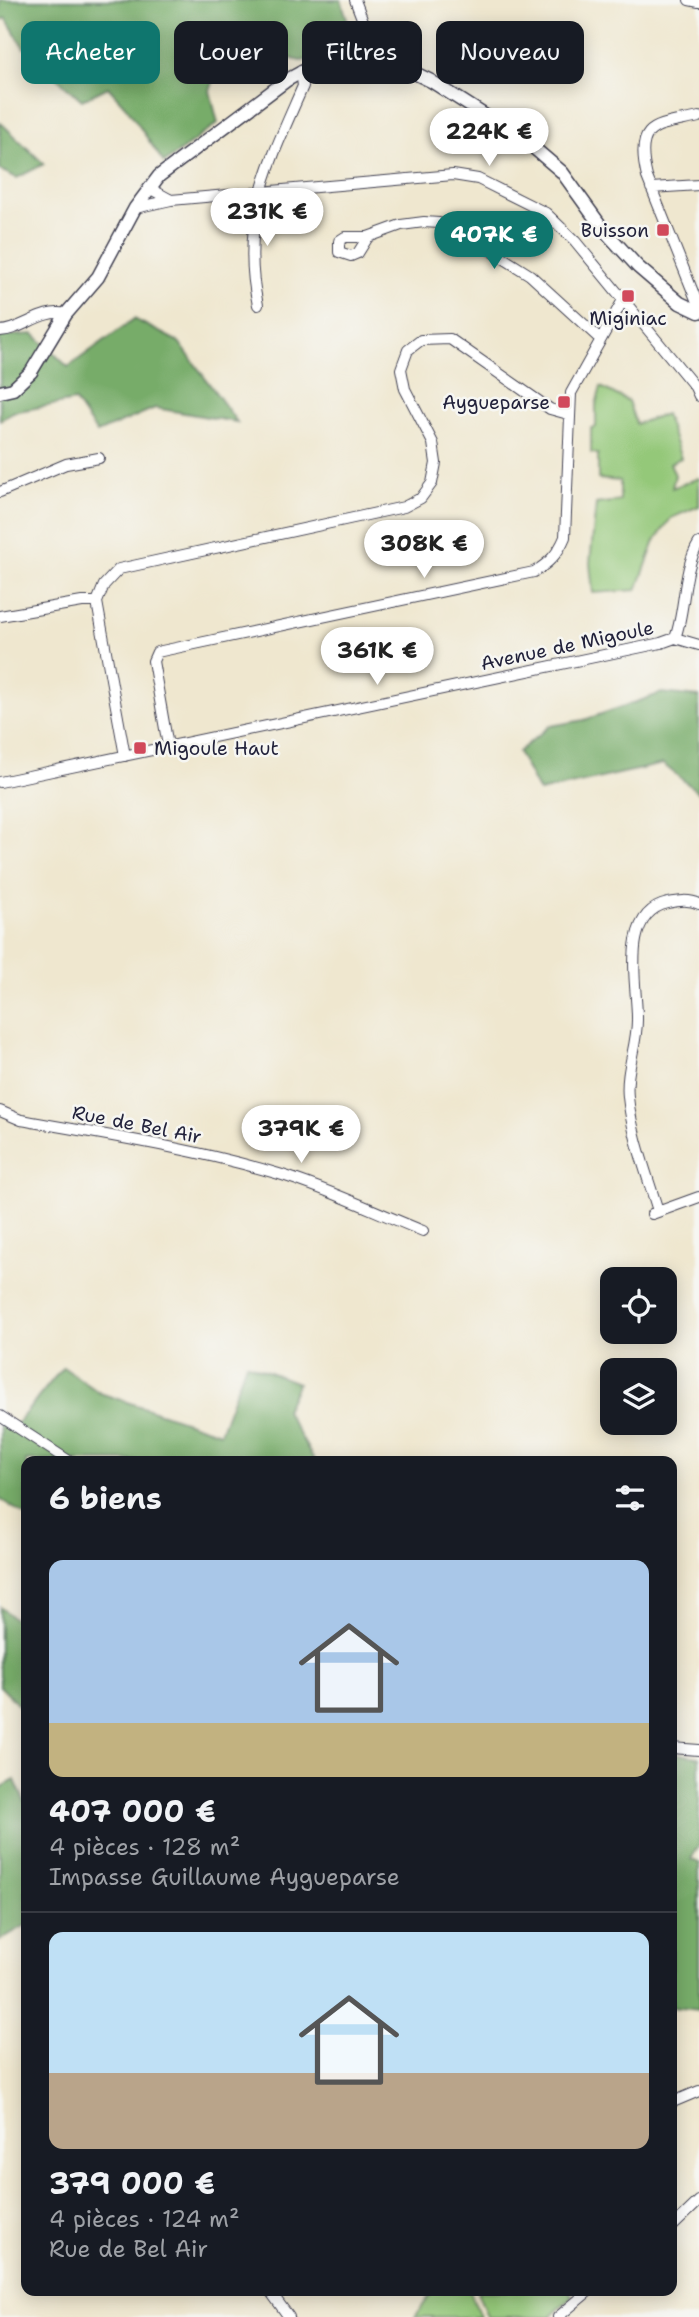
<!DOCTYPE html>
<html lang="fr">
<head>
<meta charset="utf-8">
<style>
	body { margin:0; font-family:"Shantell Sans",sans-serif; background:#20242c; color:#f1f3f6; height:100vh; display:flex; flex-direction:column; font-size:26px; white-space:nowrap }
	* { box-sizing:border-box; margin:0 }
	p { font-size:23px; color:#9ea1a6 }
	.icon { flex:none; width:38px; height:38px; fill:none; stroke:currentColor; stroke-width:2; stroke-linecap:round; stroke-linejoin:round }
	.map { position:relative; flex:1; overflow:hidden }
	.drawer { position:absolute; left:21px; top:1456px; width:656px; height:840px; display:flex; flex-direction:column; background:#171b24; border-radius:14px; box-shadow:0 4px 18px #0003 }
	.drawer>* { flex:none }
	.top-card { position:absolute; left:21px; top:21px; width:658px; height:63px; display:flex; gap:14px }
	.fabs { position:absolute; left:600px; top:1267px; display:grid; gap:14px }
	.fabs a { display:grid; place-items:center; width:77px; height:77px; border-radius:14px; background:#171b24; box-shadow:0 4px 18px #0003; font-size:35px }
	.price { position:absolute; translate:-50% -60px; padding:0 16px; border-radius:24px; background:#fff; color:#222; font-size:23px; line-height:46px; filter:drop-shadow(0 2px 4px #0008) }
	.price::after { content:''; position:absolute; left:50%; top:42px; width:21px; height:16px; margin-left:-10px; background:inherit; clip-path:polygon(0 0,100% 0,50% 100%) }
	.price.current { background:#0f766e; color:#fff }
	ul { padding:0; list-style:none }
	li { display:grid; align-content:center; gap:14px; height:371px; padding:0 28px }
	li+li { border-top:2px solid #363941 }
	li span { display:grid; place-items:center; height:217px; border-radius:14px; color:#555 }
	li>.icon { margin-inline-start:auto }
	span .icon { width:126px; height:126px; fill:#fffc; stroke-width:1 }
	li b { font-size:30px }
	h2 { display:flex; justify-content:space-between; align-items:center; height:84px; padding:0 28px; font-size:30px }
	.tag { padding:0 24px; border-radius:14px; background:#171b24; box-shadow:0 4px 18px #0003; font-size:24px; line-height:63px }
	.tag.current { background:#0f766e; color:#fff }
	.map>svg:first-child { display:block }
	.green { fill:#94c879; stroke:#5b755a; stroke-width:2 }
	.forest { fill:#77ac69; stroke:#4c6752; stroke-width:2 }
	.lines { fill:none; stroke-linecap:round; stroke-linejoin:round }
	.minor-casing { stroke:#414051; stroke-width:12 }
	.tertiary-casing { stroke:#414051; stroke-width:15 }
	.minor { stroke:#fff; stroke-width:10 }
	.tertiary { stroke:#fff; stroke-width:12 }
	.poi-dot { fill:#d1495b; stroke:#f6f6f2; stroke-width:2.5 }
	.labels { text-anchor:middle; stroke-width:5; stroke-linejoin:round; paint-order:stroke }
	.poi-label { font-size:19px; fill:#22223b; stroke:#f6f6f2; text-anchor:end }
	.street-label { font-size:19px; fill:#22223b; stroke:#f6f6f2 }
</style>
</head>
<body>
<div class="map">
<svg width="699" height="2317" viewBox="0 0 699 2317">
	<rect width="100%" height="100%" fill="#f6f6f2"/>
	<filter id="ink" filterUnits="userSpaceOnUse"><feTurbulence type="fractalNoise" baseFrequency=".0143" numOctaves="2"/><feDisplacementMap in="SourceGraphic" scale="14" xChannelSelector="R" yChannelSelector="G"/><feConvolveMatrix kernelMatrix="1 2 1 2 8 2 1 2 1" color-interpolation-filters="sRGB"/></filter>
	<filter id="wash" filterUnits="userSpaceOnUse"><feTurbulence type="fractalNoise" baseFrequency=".00686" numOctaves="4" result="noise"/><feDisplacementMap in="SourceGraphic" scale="28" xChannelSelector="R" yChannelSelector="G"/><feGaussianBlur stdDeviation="1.57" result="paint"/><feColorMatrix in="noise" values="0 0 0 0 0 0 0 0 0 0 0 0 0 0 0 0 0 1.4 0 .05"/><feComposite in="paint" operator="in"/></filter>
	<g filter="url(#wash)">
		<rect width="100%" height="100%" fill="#efe7cf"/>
		<path class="green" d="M601,387L628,401L636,424L665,414L681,458L670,463L675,475L672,488L699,478V506L671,518L655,541L637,590L593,593L590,563L596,504L620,501V481L598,479V454L591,453V428L596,427V405Z
			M426,2291H470L480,2317H415L431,2294Z
			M477,2291H569L572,2297L550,2317H487Z"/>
		<path class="forest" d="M0,0H341L350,28L352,54L300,61L227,40L210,91L218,123L164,163L127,108L108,87L82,100L49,71L78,54L62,24L24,48L6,18L0,21Z
			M0,122L44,164L17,178L0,170Z
			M134,319L179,342L237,422L155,408L97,433L75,401L13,412L0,420V336L34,334L68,367Z
			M662,693L699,697V793L663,764L539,792L518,752L550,726L584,720Z
			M246,1363L298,1383L285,1410L315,1461H26V1516L0,1499V1424L11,1431L63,1367L100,1393L220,1433Z
			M0,1607L26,1628V1713L0,1686Z
			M672,1753L699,1757V1846L691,1859L699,1863V2010L672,2007Z
			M15,1780L26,1805V1925L0,1940V1788Z"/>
	</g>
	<g filter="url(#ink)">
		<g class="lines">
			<g class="minor-casing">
				<path id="minor" d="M355,0L368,34L392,62
					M689,0L699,2
					M699,117C659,126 633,121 647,177L699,307
					M149,188L171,200
					M651,188L699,185
					M135,208L171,200L453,175L478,179L546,213L575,241L695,387L699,396
					M368,237L358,253L351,256L339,252V241L345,237H368L401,225L424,222L439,223L457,229L530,275L600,339
					M258,305C239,220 270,162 303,86L301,71
					M0,331C23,330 42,308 66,314
					M0,492L66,464L99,458
					M0,616L82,602H97
					M675,638L699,645
					M168,746L153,661L157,652L534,572C549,563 558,554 565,537L571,393L623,300
					M125,756L97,602L104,585L119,569L404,507L421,498L432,483L436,463L433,443L405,389L401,369L408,350L421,340L450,339L550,409L568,414
					M0,782L661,643L675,638C686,609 682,570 699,543
					M0,1111L21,1120C107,1135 195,1149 279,1174C329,1189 375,1212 423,1231
					M658,1211C647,1174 632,1136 628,1097C625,1070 638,1044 637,1017C637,985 620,913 668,903C678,901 689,899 699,904
					M652,1214L699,1197
					M0,1416L69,1461
					M672,1748L699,1750
					M673,2102L699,2091
					M672,2227L699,2201
					M270,2291L289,2317
					M558,2317L589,2291"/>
			</g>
			<g class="tertiary-casing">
				<path id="tertiary" d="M0,392L13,389L31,372L66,314L98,277L135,208L159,176L287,80L322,61L341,57L361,55L392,62L431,81L528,143L562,172L603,229L638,267L680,303L699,312"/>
			</g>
			<use href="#minor" class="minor"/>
			<use href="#tertiary" class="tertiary"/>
		</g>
	</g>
	<g class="poi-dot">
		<rect x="656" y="223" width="14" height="14" rx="3.5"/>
		<rect x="621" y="289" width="14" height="14" rx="3.5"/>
		<rect x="557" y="395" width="14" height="14" rx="3.5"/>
		<rect x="133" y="741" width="14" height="14" rx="3.5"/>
	</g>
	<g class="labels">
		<g class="poi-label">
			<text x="649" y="237">Buisson</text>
			<text x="628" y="325" text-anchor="middle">Miginiac</text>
			<text x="550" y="409">Aygueparse</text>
			<text x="154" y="755" text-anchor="start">Migoule Haut</text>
		</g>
		<g class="street-label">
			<text transform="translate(567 645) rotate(-12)" y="7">Avenue de Migoule</text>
			<text transform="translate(137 1124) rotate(11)" y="7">Rue de Bel Air</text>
		</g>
	</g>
</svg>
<div class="fabs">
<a><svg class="icon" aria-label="locate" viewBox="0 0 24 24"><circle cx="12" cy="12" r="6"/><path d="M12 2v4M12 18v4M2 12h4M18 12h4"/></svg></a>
<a><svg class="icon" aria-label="layers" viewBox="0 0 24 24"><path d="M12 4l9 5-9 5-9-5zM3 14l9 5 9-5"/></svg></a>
</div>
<b class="price" style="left:489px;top:168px">224K €</b>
<b class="price" style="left:267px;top:248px">231K €</b>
<b class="price current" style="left:494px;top:271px">407K €</b>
<b class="price" style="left:424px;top:580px">308K €</b>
<b class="price" style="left:377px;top:687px">361K €</b>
<b class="price" style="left:301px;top:1165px">379K €</b>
<div class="top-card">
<a class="tag current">Acheter</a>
<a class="tag">Louer</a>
<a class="tag">Filtres</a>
<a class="tag">Nouveau</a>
</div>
<section class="drawer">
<h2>6 biens<svg class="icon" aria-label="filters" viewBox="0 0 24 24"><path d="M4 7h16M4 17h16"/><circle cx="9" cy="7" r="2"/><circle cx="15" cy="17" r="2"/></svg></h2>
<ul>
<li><span style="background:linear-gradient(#a9c7e8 75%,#c2b280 0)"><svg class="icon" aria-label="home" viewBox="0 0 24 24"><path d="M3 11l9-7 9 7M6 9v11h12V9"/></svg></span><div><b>407 000 €</b><p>4 pièces · 128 m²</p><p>Impasse Guillaume Aygueparse</p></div></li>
<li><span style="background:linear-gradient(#bfe0f5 65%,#b9a48a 0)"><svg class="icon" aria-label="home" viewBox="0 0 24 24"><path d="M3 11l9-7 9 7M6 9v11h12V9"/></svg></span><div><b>379 000 €</b><p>4 pièces · 124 m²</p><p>Rue de Bel Air</p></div></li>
</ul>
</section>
</div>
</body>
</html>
